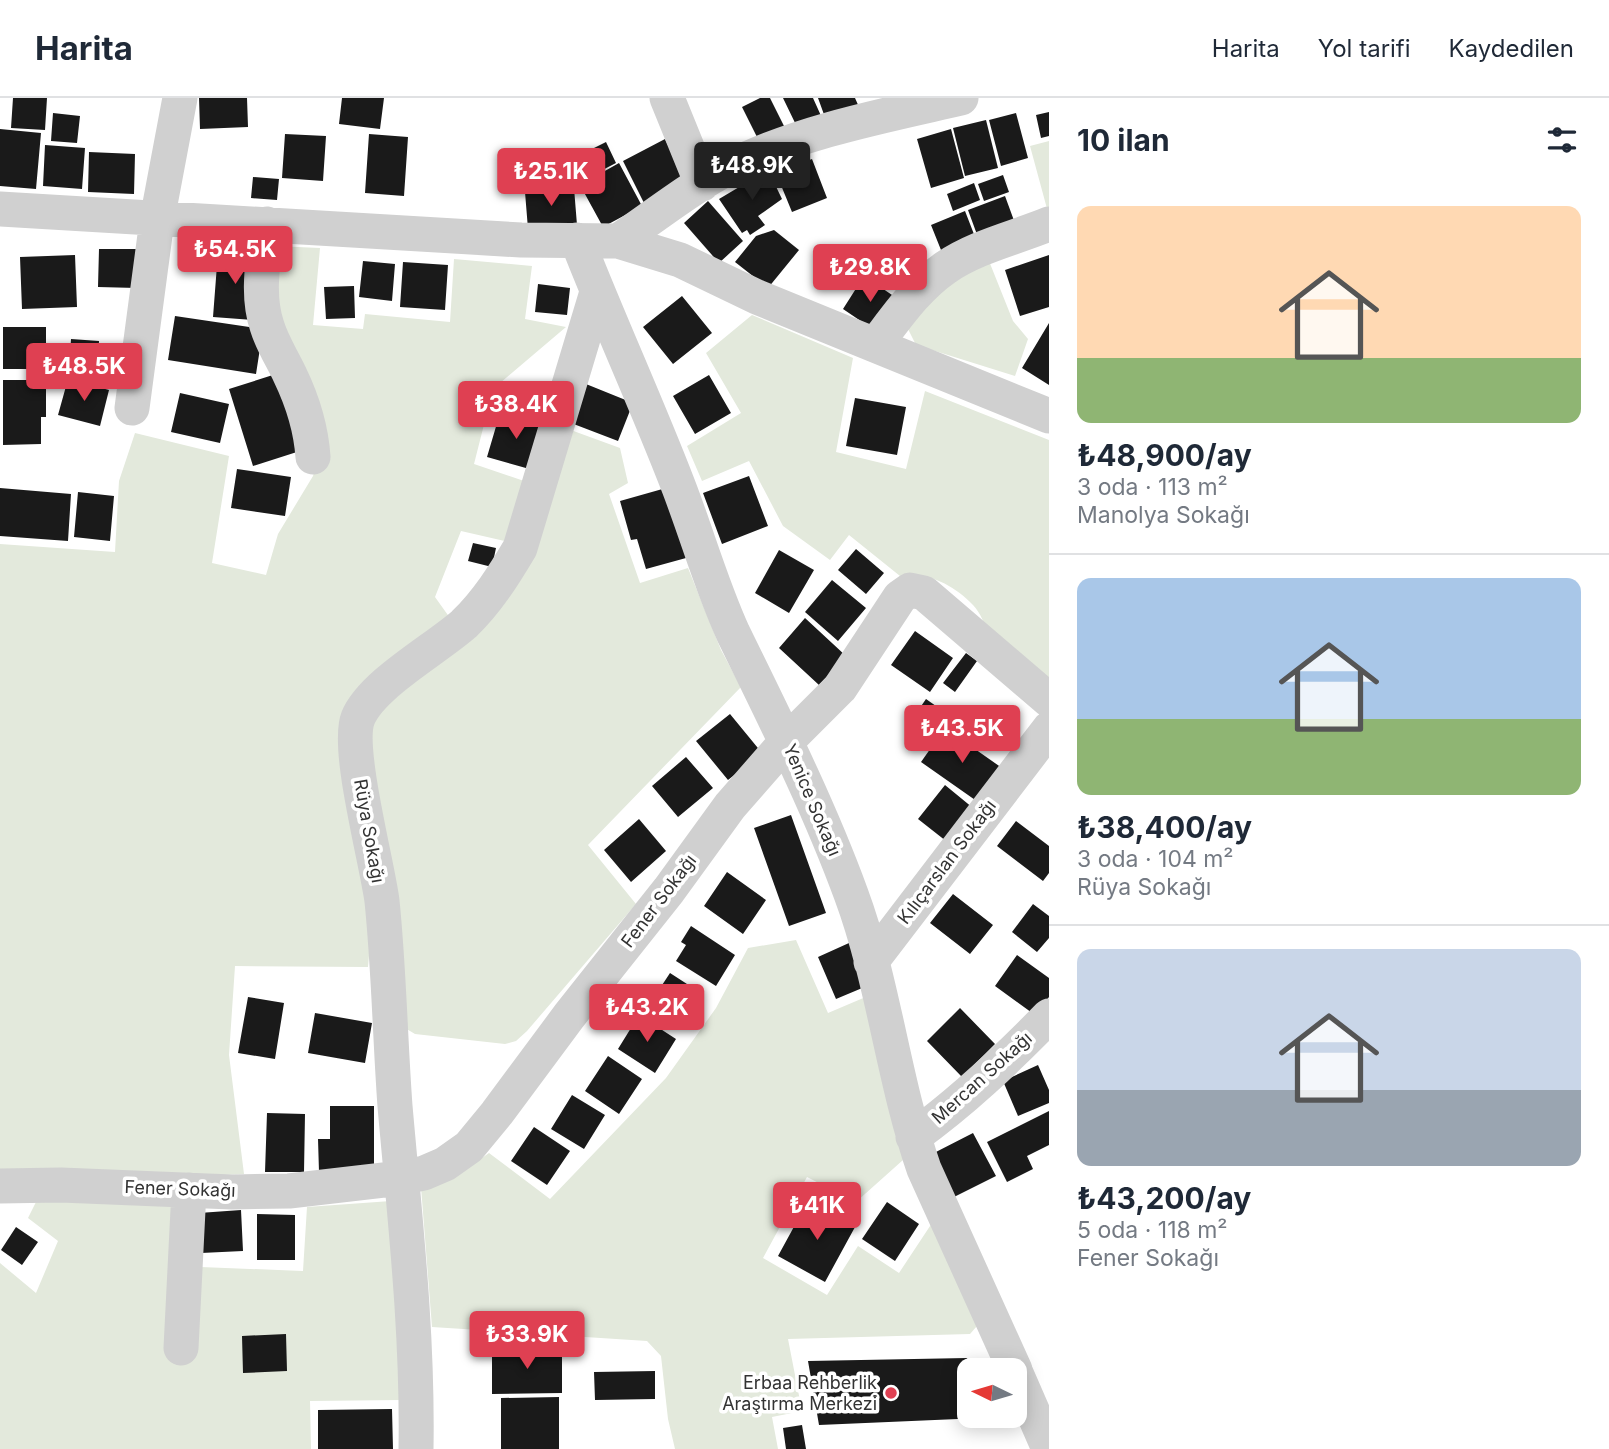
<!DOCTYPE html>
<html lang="tr">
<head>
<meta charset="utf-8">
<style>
	body { margin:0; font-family:Inter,sans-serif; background:#f2f2f3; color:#1f2937; height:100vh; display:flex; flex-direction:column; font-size:26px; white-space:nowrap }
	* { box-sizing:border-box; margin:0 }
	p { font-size:23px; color:#747a83 }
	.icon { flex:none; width:38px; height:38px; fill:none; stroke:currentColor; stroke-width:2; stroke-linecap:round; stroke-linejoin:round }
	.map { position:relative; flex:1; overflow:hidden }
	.details { display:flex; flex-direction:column; background:#fff; width:560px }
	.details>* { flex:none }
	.needle { width:46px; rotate:275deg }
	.tools { position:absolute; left:957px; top:1260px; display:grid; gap:14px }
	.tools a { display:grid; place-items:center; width:70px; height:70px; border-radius:14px; background:#fff; box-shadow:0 4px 18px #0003; font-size:35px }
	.price { position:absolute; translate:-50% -60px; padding:0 16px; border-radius:7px; background:#df4052; color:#fff; font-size:23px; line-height:46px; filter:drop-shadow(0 2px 4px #0008) }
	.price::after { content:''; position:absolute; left:50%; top:42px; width:21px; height:16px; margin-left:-10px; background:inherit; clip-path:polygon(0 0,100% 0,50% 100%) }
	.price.on { background:#222; color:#fff }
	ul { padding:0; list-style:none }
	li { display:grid; align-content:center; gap:14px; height:371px; padding:0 28px }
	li+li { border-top:2px solid #e0e1e3 }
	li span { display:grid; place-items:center; height:217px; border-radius:14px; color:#555 }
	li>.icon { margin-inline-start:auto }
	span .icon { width:126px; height:126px; fill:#fffc; stroke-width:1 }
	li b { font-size:30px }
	h2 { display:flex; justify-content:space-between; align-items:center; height:84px; padding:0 28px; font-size:30px }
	header { display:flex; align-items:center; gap:42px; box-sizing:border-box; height:98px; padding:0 35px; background:#fff; border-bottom:2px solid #e0e1e3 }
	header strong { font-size:33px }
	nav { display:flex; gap:38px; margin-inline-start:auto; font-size:24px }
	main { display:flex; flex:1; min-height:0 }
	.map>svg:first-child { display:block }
	.green { fill:#e3e9dc }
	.building { fill:#1a1a1a }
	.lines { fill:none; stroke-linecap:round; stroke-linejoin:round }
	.minor { stroke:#d0d0d0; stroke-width:35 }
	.poi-dot { fill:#df4052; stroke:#fff; stroke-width:2.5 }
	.labels { text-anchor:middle; stroke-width:7; stroke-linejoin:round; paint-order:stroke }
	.street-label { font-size:18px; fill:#333; stroke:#fff }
	.poi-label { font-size:18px; fill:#333; stroke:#fff; text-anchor:end }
</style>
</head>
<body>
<header>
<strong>Harita</strong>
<nav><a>Harita</a><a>Yol tarifi</a><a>Kaydedilen</a></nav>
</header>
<main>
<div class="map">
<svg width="1049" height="1351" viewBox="0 0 1049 1351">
	<rect width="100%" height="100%" fill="#fff"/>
	<path class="green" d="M1049,43V118L1030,48Z
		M275,148L320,150L313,227L363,231L365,216L450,224L454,161L532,168L525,221L566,229L493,291L474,366L527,384L509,444L461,433L435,499L450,520L365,586L371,835L368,869L235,868L229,957L244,1076L180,1079L0,1076V446L115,454L119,383L135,335L229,358L212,465L266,477L278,436L313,378L320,355L274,207Z
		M989,163L1013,223L1028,241L1015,278L916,247L905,225L920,204Z
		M752,217L853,260L836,354L906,371L925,293L1049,342V586C1031,571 1005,553 990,536C984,527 981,515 973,507C954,487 927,473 900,478L849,437L830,462L783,428L749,363L702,383L687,348L741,315L706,255Z
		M568,331L620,350L628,385L609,396L640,485L688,470L721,552L741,589L588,747L636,806L527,933L516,943L505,946L415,936L405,930L370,669V622L443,559Z
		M796,842L828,915L868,898L903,1062L856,1104L807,1079L763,1160L827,1197L858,1148L899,1175L934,1122L977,1228L970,1236L788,1241L802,1313L772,1319L778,1351H675L668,1321L661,1258L647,1243L432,1229L421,1089L459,1076L489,1055L550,1101L666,980L716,910L748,850Z
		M37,1102L177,1106L176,1168L303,1173L307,1109L391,1103L401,1302L310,1303L311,1351H0V1165L36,1195L58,1143L28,1120Z"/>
	<path class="building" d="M13,0H47L45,32L11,30Z
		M199,0H247L248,29L200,31Z
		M342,0H384L380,31L339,26Z
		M760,0H770L786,32L760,45L742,9Z
		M783,0H813L822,20L798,31Z
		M818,0H855L859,9L826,22Z
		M1049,14V38L1041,40L1036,17Z
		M53,15L80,18L77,45L51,43Z
		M1016,15L1028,60L1001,68L989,22Z
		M986,22L998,70L965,78L953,30Z
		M0,31L41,35L36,91L0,88Z
		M951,31L964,80L931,90L917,41Z
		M285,36L326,38L323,83L282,80Z
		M369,36L408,39L404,98L365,95Z
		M665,41L687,85L645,107L623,63Z
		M606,44L616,65L583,82L572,61Z
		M45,47L85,50L82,91L43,88Z
		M89,54L135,56L134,96L88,94Z
		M812,61L827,100L792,114L776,75Z
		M619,65L642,108L603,129L580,87Z
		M768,72L782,101L758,118L765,127L750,137L747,132L742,135L719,101Z
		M1003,77L1009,94L984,103L978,86Z
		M253,79L279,81L277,102L251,100Z
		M974,85L980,102L953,113L947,96Z
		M574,90L577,127L528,131L525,94Z
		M1005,98L1016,128L979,142L968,112Z
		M708,103L743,143L719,165L684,125Z
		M965,113L977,144L943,157L931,127Z
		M774,132L799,152L768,190L735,164L756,138Z
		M99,151H138L137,190L98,189Z
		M218,154L257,156L253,222L213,219Z
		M75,157L77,209L22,211L20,159Z
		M1049,157V209L1020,218L1005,172Z
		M363,163L395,166L392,203L359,199Z
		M403,164L448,167L445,212L400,209Z
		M864,178L898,201L877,234L843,211Z
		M538,186L570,190L567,217L535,214Z
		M354,188L355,220L326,221L324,189Z
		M682,198L712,235L673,266L643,229Z
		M175,218L263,231L256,276L168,262Z
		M1049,225V287L1022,270Z
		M3,229H46V271H3Z
		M71,241L99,243L97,277L69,275Z
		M276,276L300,353L253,368L229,291Z
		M709,277L731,315L695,336L673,298Z
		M68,281L109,292L100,328L58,317Z
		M3,282H46V319H41V346L3,347Z
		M586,286L633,305L618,343L571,325Z
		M180,295L229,306L220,345L171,334Z
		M855,300L906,309L897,357L846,348Z
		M500,315L546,328L533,372L487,359Z
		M237,371L291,379L285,418L231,410Z
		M749,378L768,428L722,446L703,395Z
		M0,390L71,396L68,443L0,438Z
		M666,390L686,460L646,471L637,441L631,442L620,403Z
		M78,394L114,398L110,443L74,439Z
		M473,445L496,450L492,469L468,463Z
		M856,451L884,475L866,496L838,472Z
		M779,452L814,472L789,515L755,495Z
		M832,482L866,510L838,543L805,514Z
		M805,520L846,558L819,587L779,550Z
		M915,533L953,560L930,594L891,567Z
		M966,555L977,563L955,594L943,585Z
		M926,601L943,613L930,632L913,620Z
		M730,616L762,655L728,682L696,643Z
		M945,630L1002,670L978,704L921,664Z
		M686,659L713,690L678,719L652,688Z
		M945,687L973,710L946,743L918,721Z
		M791,717L826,815L789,828L754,730Z
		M639,721L666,753L631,784L604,752Z
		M1016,723L1049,748V775L1043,783L997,748Z
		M727,774L766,802L743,836L704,808Z
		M953,796L993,827L970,856L930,825Z
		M1033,806L1049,818V840L1037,854L1012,834Z
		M691,828L735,857L716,888L676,863L686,847L681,844Z
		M849,845L867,888L836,901L818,859Z
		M1017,857L1049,880V899L1035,917L995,888Z
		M670,875L704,897L682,932L647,910Z
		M248,899L284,905L275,961L238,955Z
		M960,910L995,946L962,979L927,943Z
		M315,915L372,925L365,965L308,955Z
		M639,917L676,941L655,975L618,951Z
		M608,958L642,981L619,1016L585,993Z
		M1038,967L1049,992V1005L1018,1018L1003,983Z
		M572,997L605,1017L584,1051L551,1031Z
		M330,1008H374V1074H319L318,1041H330Z
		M1049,1013V1047L1027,1058L1033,1071L1007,1084L987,1044Z
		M267,1015L305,1016L304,1074H265Z
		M534,1029L570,1053L547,1087L511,1063Z
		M973,1035L996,1078L954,1099L932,1056Z
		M808,1103L855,1129L825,1184L778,1158Z
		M887,1104L919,1126L895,1163L862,1141Z
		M241,1112L243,1153L201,1155L199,1115Z
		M257,1116L295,1117V1162H257Z
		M16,1129L38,1144L22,1167L1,1152Z
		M286,1236L287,1273L243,1275L242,1238Z
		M492,1251H562V1295L492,1296Z
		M967,1260L972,1272H970V1318H981V1320L819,1327L808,1263Z
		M655,1273V1301L595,1302L594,1274Z
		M559,1299V1351H501V1300Z
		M392,1311L393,1351H318V1312Z
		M802,1327L806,1351H786L783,1330Z"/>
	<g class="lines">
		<path class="minor" d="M667,0L702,86
			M0,111L521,142L618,143L680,162L757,199L1049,318
			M267,126C264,159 256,196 267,228C272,245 282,260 290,277C303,304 311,329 313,359
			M577,142C609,224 646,304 678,387C697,436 711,487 733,535C775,621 818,706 851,796C884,885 893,981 924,1071L1015,1272
			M618,143C655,118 691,89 730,69C798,34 887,17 961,0
			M876,246C896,220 916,190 945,170C975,149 1015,140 1049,126
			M132,310L157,122L180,0
			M871,864L1049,631
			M913,1039C963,1003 1006,962 1049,918
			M0,1088L61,1087L232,1094L289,1093L401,1080L424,1075L445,1066L469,1049L497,1015L569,918L669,792L730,708L786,644L840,590L900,499L910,492L924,495L1049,602
			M181,1250L189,1092
			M1015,1273L1049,1351
			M416,1351C418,1236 405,1122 395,1008C390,940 389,871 382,803C377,764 346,650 358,620C372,586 436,551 464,526C487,504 504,477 520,450L597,194"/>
	</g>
	<circle class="poi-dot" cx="891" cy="1295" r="7"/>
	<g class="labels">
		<g class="street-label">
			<text transform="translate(812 702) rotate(67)" y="6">Yenice Sokağı</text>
			<text transform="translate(369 733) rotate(80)" y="6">Rüya Sokağı</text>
			<text transform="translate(947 764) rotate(-53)" y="6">Kılıçarslan Sokağı</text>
			<text transform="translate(659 803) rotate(-53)" y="6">Fener Sokağı</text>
			<text transform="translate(982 980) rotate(-42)" y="6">Mercan Sokağı</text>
			<text transform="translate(180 1091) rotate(2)" y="6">Fener Sokağı</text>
		</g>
		<g class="poi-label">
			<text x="877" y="1291">Erbaa Rehberlik<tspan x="877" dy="21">Araştırma Merkezi</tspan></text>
		</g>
	</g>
</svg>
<div class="tools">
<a><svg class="needle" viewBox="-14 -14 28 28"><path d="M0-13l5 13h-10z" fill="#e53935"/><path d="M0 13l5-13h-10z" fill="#747a83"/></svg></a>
</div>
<b class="price on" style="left:752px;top:104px">₺48.9K</b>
<b class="price" style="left:551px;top:110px">₺25.1K</b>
<b class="price" style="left:235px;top:188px">₺54.5K</b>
<b class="price" style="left:870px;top:206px">₺29.8K</b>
<b class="price" style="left:84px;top:305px">₺48.5K</b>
<b class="price" style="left:516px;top:343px">₺38.4K</b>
<b class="price" style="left:962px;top:667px">₺43.5K</b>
<b class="price" style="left:647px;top:946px">₺43.2K</b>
<b class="price" style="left:817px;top:1144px">₺41K</b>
<b class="price" style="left:527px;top:1273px">₺33.9K</b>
</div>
<section class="details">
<h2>10 ilan<svg class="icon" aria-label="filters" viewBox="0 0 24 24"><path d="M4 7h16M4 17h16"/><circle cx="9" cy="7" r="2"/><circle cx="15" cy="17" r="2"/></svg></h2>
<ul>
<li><span style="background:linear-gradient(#ffd9b3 70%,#8fb573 0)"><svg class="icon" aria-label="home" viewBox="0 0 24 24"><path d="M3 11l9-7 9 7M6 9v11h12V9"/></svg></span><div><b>₺48,900/ay</b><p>3 oda · 113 m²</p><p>Manolya Sokağı</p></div></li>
<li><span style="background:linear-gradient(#a9c7e8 65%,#8fb573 0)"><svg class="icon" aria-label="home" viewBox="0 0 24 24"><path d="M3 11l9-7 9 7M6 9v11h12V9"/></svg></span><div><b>₺38,400/ay</b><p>3 oda · 104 m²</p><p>Rüya Sokağı</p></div></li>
<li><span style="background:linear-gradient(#c9d6e8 65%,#9aa5b1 0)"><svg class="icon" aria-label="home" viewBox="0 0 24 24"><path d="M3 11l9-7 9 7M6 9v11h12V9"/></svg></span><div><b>₺43,200/ay</b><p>5 oda · 118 m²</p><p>Fener Sokağı</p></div></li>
</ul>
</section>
</main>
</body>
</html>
